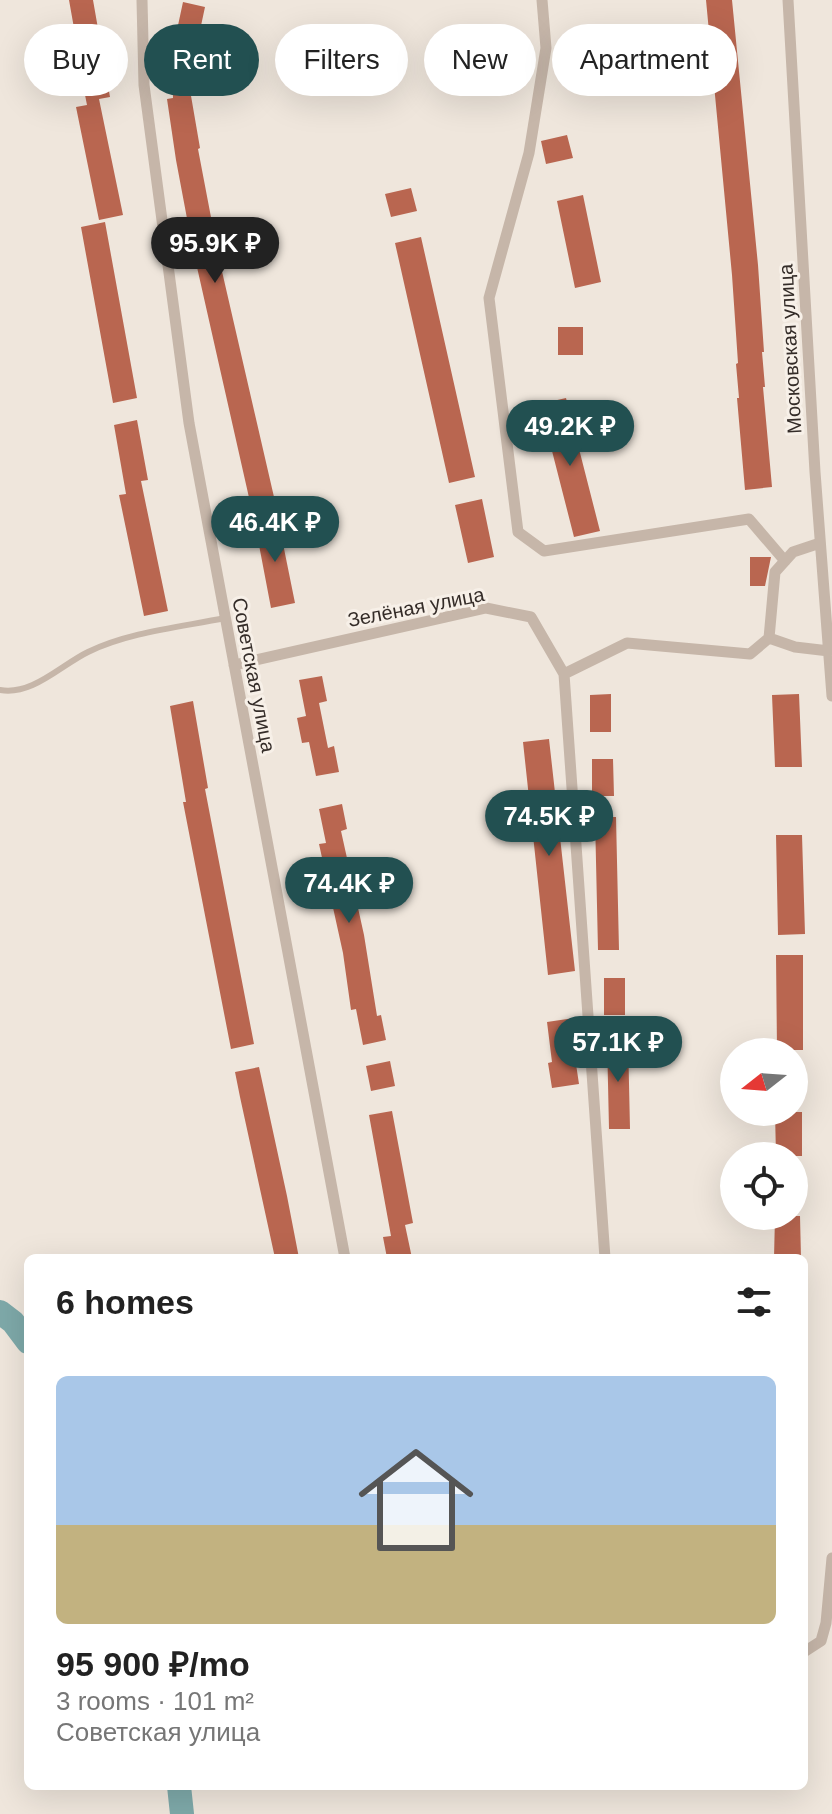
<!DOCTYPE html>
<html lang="en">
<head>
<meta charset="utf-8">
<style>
	body { margin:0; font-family:Arial,sans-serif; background:#f6f6f6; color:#222; height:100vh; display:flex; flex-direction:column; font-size:30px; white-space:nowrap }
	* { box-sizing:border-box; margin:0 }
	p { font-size:26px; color:#767676 }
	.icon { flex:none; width:44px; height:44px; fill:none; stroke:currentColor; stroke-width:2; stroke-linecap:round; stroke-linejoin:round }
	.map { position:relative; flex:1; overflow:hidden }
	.side { position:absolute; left:24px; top:1254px; width:784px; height:536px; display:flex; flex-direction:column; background:#fff; border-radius:12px; box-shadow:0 8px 32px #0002 }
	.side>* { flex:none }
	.hud { position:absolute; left:24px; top:24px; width:784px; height:72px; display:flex; gap:16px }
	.needle { width:52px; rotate:253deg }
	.buttons { position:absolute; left:720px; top:1038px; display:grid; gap:16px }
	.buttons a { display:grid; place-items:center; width:88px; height:88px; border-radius:50%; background:#fff; box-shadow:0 8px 32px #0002; font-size:40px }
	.price { position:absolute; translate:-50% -68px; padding:0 18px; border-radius:28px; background:#225051; color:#fff; font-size:26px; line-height:52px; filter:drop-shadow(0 2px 4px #0008) }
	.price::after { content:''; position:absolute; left:50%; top:48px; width:24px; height:18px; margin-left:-12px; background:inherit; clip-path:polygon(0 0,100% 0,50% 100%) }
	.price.selected { background:#222; color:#fff }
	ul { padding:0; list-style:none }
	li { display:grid; align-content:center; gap:16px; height:424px; padding:0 32px }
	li+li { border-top:2px solid #e0e0e0 }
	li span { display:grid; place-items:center; height:248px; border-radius:12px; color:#555 }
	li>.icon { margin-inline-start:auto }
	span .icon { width:144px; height:144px; fill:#fffc; stroke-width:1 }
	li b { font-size:34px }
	h2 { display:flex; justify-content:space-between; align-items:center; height:96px; padding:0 32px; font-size:34px }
	.pill { padding:0 28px; border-radius:36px; background:#fff; box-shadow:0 8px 32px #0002; font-size:28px; line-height:72px }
	.pill.selected { background:#225051; color:#fff }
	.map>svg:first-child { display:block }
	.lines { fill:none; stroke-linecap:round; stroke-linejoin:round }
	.river { stroke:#7ea9a9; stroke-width:24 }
	.building { fill:#b96650 }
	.lane { stroke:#c6b6a9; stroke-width:6 }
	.street { stroke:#c6b6a9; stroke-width:11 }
	.labels { text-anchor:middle; stroke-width:6; stroke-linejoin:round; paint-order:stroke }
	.street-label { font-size:20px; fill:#342c28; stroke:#f7f0e8 }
</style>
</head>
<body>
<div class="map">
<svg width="832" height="1814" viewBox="0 0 832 1814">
	<rect width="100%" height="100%" fill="#efe6dc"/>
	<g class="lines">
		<path class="river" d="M0,1312L13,1322L28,1342
			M179,1786L182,1814"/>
	</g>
	<path class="building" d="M69,0H93L110,97L99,99L123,215L99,220L76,107L87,105L75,45H77Z
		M706,0H732L758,265L764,352H762L765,387H763L772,487L745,490L737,398H739L736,364L738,363L732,275Z
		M183,2L205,7L199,35L177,30Z
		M195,65L196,90H190L200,148L198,149L218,254L274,497L250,502L192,245L176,160L167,99L173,98L172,66Z
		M567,135L573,158L546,164L541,141Z
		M411,188L417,211L391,217L385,194Z
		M583,195L601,282L575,288L557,201Z
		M105,222L137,398L113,403L81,227Z
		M421,237L475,477L449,483L395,243Z
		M558,327H583V355H558Z
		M566,398L600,531L574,537L540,404Z
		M137,420L148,480L141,481L168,611L144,616L119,495L126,494L114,425Z
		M482,499L494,557L468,563L455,505Z
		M278,519L295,603L271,608L255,524Z
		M750,557H771L765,586H750Z
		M322,676L327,701L319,703L328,748L334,746L339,772L316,776L309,742L302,743L297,718L306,716L299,680Z
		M611,694V732H590V695Z
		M799,694L802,767H775L772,695Z
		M193,701L208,788L205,789L254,1044L231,1049L183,802H186L170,706Z
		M549,739L575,971L548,975L523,742Z
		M592,759H613L614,796H592Z
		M342,804L347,829L341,831L364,935L377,1016L381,1015L386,1040L363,1045L356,1009L351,1010L343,953L319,844L326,843L319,809Z
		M595,817H616L619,950H598Z
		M776,835H802L805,934L778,935Z
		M776,955H803V1050H777Z
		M604,978H625V1015H604Z
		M574,1018L577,1044H573L579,1084L552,1088L548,1063L552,1062L547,1022Z
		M607,1038H628L630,1129H609Z
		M390,1061L395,1086L371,1091L366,1066Z
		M259,1067L287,1196L299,1258H275L240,1097L235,1072Z
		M392,1111L413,1223L405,1225L412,1258H387L383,1237L391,1236L369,1115Z
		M775,1112H802V1156H776Z
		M775,1216H800L801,1258H774Z"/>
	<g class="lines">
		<path class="lane" d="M0,690C32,696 61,665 88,652C129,632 181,627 225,618"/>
		<path class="street" d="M142,0L144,85L189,423L345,1258
			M542,0L546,48L529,153L489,298L518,532L544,551L749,519L785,561
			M788,0L815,472L832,696
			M769,638L795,647L829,651
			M234,665L486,608L531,617L564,674L605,1258
			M564,674L627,643L750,654L769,638L775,572L793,552L820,543
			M804,1652L821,1641L826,1623L832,1558"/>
	</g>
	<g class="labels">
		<g class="street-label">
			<text transform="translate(790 349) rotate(-93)" y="7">Московская улица</text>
			<text transform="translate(416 607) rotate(-11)" y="7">Зелёная улица</text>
			<text transform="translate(254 675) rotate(79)" y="7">Советская улица</text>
		</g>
	</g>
</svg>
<div class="buttons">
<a><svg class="needle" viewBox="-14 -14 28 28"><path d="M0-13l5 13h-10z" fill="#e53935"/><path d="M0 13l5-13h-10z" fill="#767676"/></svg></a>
<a><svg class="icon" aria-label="locate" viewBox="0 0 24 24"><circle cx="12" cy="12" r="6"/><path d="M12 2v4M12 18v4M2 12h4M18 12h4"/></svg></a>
</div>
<b class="price selected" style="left:215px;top:285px">95.9K ₽</b>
<b class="price" style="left:570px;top:468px">49.2K ₽</b>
<b class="price" style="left:275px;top:564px">46.4K ₽</b>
<b class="price" style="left:549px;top:858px">74.5K ₽</b>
<b class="price" style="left:349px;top:925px">74.4K ₽</b>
<b class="price" style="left:618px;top:1084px">57.1K ₽</b>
<div class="hud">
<a class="pill">Buy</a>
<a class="pill selected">Rent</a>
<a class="pill">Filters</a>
<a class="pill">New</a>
<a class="pill">Apartment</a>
</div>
<section class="side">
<h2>6 homes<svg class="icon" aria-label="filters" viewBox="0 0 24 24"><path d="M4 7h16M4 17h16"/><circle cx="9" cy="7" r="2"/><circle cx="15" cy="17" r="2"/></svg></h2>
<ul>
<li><span style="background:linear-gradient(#a9c7e8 60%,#c2b280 0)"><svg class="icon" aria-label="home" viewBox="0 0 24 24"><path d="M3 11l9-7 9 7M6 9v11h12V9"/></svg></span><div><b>95 900 ₽/mo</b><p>3 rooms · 101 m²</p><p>Советская улица</p></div></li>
</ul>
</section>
</div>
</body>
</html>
